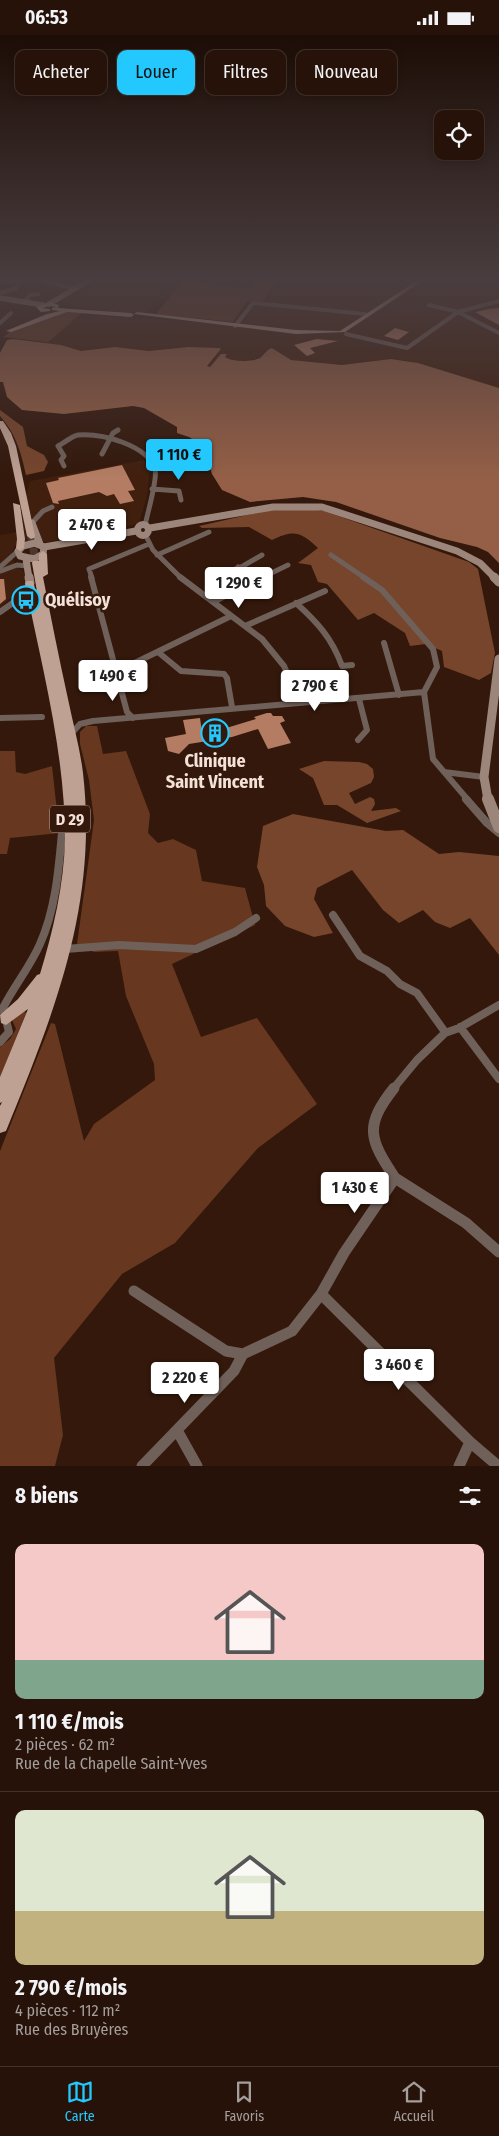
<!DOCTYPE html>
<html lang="fr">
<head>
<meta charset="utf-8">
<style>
	body { margin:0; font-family:"Fira Sans Condensed",sans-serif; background:#2e1b12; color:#f1f3f6; height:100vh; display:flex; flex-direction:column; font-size:19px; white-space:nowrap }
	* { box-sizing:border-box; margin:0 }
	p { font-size:16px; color:#a49e9c }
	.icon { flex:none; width:28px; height:28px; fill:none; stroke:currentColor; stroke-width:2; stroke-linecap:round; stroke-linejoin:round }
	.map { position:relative; height:1431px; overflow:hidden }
	.drawer { display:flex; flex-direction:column; background:#261208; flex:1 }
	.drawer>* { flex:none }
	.guide { position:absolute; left:15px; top:15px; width:470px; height:45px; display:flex; gap:10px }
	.buttons { position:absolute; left:434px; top:75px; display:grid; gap:10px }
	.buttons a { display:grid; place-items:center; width:50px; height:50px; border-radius:10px; background:#261208; box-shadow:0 2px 8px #0003,0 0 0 1px #423229; font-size:25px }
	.price { position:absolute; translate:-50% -42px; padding:0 11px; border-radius:5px; background:#fff; color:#222; font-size:16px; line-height:32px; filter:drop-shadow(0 1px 2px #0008) }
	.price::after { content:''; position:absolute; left:50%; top:30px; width:15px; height:11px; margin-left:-8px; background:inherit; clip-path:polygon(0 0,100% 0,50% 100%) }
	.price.active { background:#23c9fe; color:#111 }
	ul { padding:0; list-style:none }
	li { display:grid; align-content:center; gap:10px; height:265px; padding:0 15px }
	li+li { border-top:1px solid #423229 }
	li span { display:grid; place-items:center; height:155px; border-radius:10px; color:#555 }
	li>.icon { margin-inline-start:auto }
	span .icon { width:90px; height:90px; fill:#fffc; stroke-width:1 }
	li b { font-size:21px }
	h2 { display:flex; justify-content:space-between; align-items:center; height:60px; padding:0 15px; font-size:21px }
	.pill { padding:0 18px; border-radius:10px; background:#261208; box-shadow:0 2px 8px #0003,0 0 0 1px #423229; font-size:18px; line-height:45px }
	.pill.active { background:#23c9fe; color:#111 }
	.status { display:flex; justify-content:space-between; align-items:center; height:35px; padding:0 25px; background:#261208; direction:ltr }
	.status svg { height:14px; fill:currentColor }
	.tabs { display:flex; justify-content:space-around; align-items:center; height:70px; border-top:1px solid #423229; background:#261208; font-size:14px; color:#a49e9c }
	.tabs a { display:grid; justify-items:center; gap:2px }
	.tabs .active { color:#23c9fe }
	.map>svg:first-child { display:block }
	.built { fill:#411f0e }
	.green { fill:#67371f }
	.forest { fill:#77452c }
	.water { fill:#945f46 }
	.building { fill:#b47d63 }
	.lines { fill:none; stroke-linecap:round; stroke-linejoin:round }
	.primary-tunnel { stroke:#50362a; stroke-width:8; stroke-dasharray:8 4; stroke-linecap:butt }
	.street-far4 { stroke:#6f605a; stroke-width:4 }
	.street-far3 { stroke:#6f605a; stroke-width:5 }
	.street-far2 { stroke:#6f605a; stroke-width:6 }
	.street-far1 { stroke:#6f605a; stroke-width:8 }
	.street { stroke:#6f605a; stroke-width:11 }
	.secondary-far3 { stroke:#9c857a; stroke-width:5.5 }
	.secondary-far2 { stroke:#9c857a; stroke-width:7 }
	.secondary-far1 { stroke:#9c857a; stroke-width:9 }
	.secondary { stroke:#9c857a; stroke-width:12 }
	.primary { fill:#bfa193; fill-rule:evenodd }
	.labels { text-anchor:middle; stroke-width:5; stroke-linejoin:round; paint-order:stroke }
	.shield { fill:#33180b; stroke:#baa59a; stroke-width:1 }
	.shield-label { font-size:16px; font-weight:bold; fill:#f4e1d8 }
	.poi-label { font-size:18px; font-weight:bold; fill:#f4e1d8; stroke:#33180b; text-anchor:start }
</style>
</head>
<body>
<div class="status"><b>06:53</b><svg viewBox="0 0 49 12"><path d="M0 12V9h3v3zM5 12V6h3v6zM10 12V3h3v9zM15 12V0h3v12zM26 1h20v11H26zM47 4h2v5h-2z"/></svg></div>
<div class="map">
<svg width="499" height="1431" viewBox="0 0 499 1431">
	<rect width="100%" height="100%" fill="#33180b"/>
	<path class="built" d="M107,243H179L180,245L144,280L74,272L69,266Z
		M320,243H499V353L404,325H381L342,330L290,325L274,313L267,314L260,323L251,325L230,326L225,322L227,320L222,319L210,332L207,331L221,315L219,313L188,312L149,316L115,312L81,316L61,310L18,304L46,290L95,280L233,290L250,266L264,267L276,248L318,251Z
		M144,425L150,434L147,461L139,489L47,507L31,506L15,510L12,518L15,532L23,535L26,548L0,573V500L17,497L30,446Z"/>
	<path class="green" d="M182,247L250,253L254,247L274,249L263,267L247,266L233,287L156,279Z
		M65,277L82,278L48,307L3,302C20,289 44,281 65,277Z
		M86,691H97L103,719L126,716L150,779L148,798L158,808L173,804L196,815L202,846L245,853L255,890L172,929L201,1002L257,983L317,1069L258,1113L175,1208L122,1239L54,1323L63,1400L55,1431H0V1116L51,988L55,989L84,1106L94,1089L155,1045L154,1029L126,961L118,916L94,917L77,909L94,785L89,745L80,709V697Z
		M0,716H15L16,737L25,739L52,731L58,785H56V792L59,793L60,798L10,803L7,819H0Z
		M24,976L26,978L0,1043V1012L10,1004L16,994L11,983Z"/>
	<path class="forest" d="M0,375L23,392L27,411L44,420L48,427L44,436L26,440C21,417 16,399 0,381Z
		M300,472L324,476L469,527L478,534L495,618L491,638L479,645L444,632L442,616L426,609L410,611L405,598L374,578L358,585L327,549L318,547L311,530L298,528L318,513C300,496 293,495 272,505L249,492L202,493L199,491L274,474Z
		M324,726L359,727L367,729L373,734L374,742L371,748L349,758L355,769L370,762L374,764L375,769L371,776L396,773L401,776L367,788L337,770H324L313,743L299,734Z
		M293,779L386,796L403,795L439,819L459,817L499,821V920L470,883L450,893L435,887L423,875L399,888L383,875L352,835L317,853L314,864L333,898L314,902L285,891L266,871L264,850L257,832L263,791Z"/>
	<path class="water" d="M13,304L61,310L81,316L115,312L149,316L188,312L219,313L221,314L207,331L210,332L221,319H227L225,322C232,327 252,327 260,323C265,319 266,315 272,313L291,325L342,330L391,324L418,328L499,353V528L488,517L477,512L440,503L336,467L303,462L250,467L222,455L212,439L204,412L189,402L177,398V392L144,373L133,371L64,379L22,375L7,362L3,347H0V318L7,305Z"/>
	<path class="building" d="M499,273V290L475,277L489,274Z
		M395,293L409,297L398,305L384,301Z
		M317,304L338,306L310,313L315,318L307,321L294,310Z
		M122,430L135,455L128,456L134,466L120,469L114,459L107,461L99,457L58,466L59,469L53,468L46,448L59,445L58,443Z
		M0,544H4L6,564L0,569Z
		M267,678H271L273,681H282L285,686L280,688L291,708L268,714L258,694L232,702L189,709L179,719L168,716L165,703L186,699L183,685L200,683L202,697L223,694L256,684L254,682Z"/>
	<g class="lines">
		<path class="primary-tunnel" d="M31,501L36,528"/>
		<path class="street-far4" d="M32,243L76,254
			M273,243V248
			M0,247L20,246
			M0,258L16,253L22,243
			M24,267L30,260L38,259
			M429,270L458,277L499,298
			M0,288L11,278
			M235,291L253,268L365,279
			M346,299L407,313L458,277L499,266"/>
		<path class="street-far3" d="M102,419L113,398L118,395
			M149,423L159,421L166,430L154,432
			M64,431L61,425L64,421L58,411C64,408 72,401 78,400C102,398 147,410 155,434C158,444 147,479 145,491
			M152,454L179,456L181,465
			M32,488L43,476L52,472
			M145,499L153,515L181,543
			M157,520L209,497
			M331,520L365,543
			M0,532L18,516
			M238,532L251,543
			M1,536L17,530L27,531
			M92,543L89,534L149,509
			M211,543L243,531L262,520
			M261,543L288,530"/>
		<path class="street-far2" d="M91,542L127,677L133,683
			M180,542L262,604L284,631L300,667
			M250,542L255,547
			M363,542L382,555L433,614L437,632L424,657
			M210,544L215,542
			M213,567L263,542
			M296,568C317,587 332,603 342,631L352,630
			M0,577L17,565L30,548
			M245,591L325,556
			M384,608L399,660
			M158,617L181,636L224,639L227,643L232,672
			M116,637L231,581
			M0,683L42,682
			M71,699L80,689L93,686L424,657L433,724L468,765
			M358,705L367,695L359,664
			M444,737L484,742"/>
		<path class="street-far1" d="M466,764L487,788L499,798
			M333,880L360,921L387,936L400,949L417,958L445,997
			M65,914L119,910L196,914L235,897L256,883
			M460,992L499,1044
			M0,1007L9,997L3,973C14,951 30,932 40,909C57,871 59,828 63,787
			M393,1054L417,1025L445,998L459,993L499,970"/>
		<path class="street" d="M395,1143L466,1188L499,1217
			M134,1256L226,1316L243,1319L292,1296L321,1259L344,1218L395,1143C369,1104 364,1091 394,1053
			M321,1259L470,1407L498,1431
			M178,1397L197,1431
			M142,1431L234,1336L243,1319
			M459,1431L470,1407"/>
		<path class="secondary-far3" d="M496,243L499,245
			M0,263L43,270
			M49,269L93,243"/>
		<path class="secondary-far2" d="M32,488L40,509
			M137.5 495a5.5 5.5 0 1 1 11 0a5.5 5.5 0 1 1-11 0Z
			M150,493L273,472H322L457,516L480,528L495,543
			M35,508L44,512L43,519L34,524L20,521L18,516L23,511Z
			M44,512L136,496
			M26,524L29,543"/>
		<path class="secondary-far1" d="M29,542L30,548
			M494,542L499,547
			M488,765L484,742L499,624"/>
		<path class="secondary" d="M488,764L499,792"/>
		<path class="primary" d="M421,243H427L345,297L296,299L134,279L137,277L296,295L340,296Z
			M49,267L59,270L58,273L131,278L134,280L131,282L67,277L11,297L6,296L47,279L60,276L52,275V273L56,272L49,271L42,273L50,274V276L41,277L36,272Z
			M0,386H3L11,398L16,411L35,501L34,503L31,504L27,501L8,411L0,393Z
			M13,468L20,470L25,504L24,513L20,516L16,513L17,504Z
			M43,516L47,519L48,539L43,542C51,583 59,623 68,664C73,689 80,713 83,738C98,870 55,976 6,1096L0,1098V1071L2,1067L0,1068V1042L28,974L6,990L1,988L0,980L18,964L37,940L40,939C53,896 64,850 65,804C65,717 42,633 25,548L27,546H33L39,568L32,528L33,526H39V519Z"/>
	</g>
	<linearGradient id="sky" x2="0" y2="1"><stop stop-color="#1c0d06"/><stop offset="0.55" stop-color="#4a3d3f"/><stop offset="1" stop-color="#4a3d3f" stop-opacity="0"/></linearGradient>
	<rect width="499" height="444" fill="url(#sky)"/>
	<defs>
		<g id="bus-ring" transform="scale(1.4375)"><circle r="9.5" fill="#33180b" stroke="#23c9fe" stroke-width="1.5"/><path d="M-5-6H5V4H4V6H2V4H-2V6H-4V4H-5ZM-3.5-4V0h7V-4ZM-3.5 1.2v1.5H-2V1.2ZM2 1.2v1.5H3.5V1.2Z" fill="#23c9fe"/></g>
		<g id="building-ring" transform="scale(1.4375)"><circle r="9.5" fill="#33180b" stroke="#23c9fe" stroke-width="1.5"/><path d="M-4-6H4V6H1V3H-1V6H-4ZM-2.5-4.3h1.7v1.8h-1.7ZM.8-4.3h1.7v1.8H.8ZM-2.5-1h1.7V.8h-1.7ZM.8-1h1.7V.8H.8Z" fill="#23c9fe"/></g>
	</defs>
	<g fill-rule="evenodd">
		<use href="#bus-ring" x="26" y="565"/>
		<use href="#building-ring" x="215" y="698"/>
	</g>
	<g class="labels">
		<rect class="shield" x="50" y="770.5" width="40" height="27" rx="4"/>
		<g class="shield-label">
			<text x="70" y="790">D 29</text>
		</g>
		<g class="poi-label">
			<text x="45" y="571">Quélisoy</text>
			<text x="215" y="732" text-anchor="middle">Clinique<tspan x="215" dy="21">Saint Vincent</tspan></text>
		</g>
	</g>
</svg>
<div class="buttons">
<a><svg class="icon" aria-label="locate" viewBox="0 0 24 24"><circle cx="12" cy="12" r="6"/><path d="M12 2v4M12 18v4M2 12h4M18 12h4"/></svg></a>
</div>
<b class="price active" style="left:179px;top:446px">1 110 €</b>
<b class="price" style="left:92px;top:516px">2 470 €</b>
<b class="price" style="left:239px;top:574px">1 290 €</b>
<b class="price" style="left:113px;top:667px">1 490 €</b>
<b class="price" style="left:315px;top:677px">2 790 €</b>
<b class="price" style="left:355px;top:1179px">1 430 €</b>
<b class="price" style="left:399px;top:1356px">3 460 €</b>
<b class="price" style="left:185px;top:1369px">2 220 €</b>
<div class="guide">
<a class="pill">Acheter</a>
<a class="pill active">Louer</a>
<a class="pill">Filtres</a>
<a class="pill">Nouveau</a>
</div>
</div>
<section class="drawer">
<h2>8 biens<svg class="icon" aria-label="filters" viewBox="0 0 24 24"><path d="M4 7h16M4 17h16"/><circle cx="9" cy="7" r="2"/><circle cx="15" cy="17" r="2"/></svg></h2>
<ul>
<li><span style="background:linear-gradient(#f6c9c9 75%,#7fa58c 0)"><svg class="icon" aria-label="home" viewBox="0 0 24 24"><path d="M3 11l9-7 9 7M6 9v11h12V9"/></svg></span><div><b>1 110 €/mois</b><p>2 pièces · 62 m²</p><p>Rue de la Chapelle Saint-Yves</p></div></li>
<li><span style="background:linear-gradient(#dfe7d0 65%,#c2b280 0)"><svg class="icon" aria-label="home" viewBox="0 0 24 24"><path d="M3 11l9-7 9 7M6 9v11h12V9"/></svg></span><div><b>2 790 €/mois</b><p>4 pièces · 112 m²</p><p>Rue des Bruyères</p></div></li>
</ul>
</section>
<nav class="tabs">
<a class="active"><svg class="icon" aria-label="map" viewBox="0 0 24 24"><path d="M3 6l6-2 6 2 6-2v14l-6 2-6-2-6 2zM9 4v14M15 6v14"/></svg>Carte</a>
<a><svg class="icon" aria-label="saved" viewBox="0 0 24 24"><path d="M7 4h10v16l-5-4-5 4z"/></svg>Favoris</a>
<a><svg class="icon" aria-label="home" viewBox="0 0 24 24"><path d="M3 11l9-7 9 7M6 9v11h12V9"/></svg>Accueil</a>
</nav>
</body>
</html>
